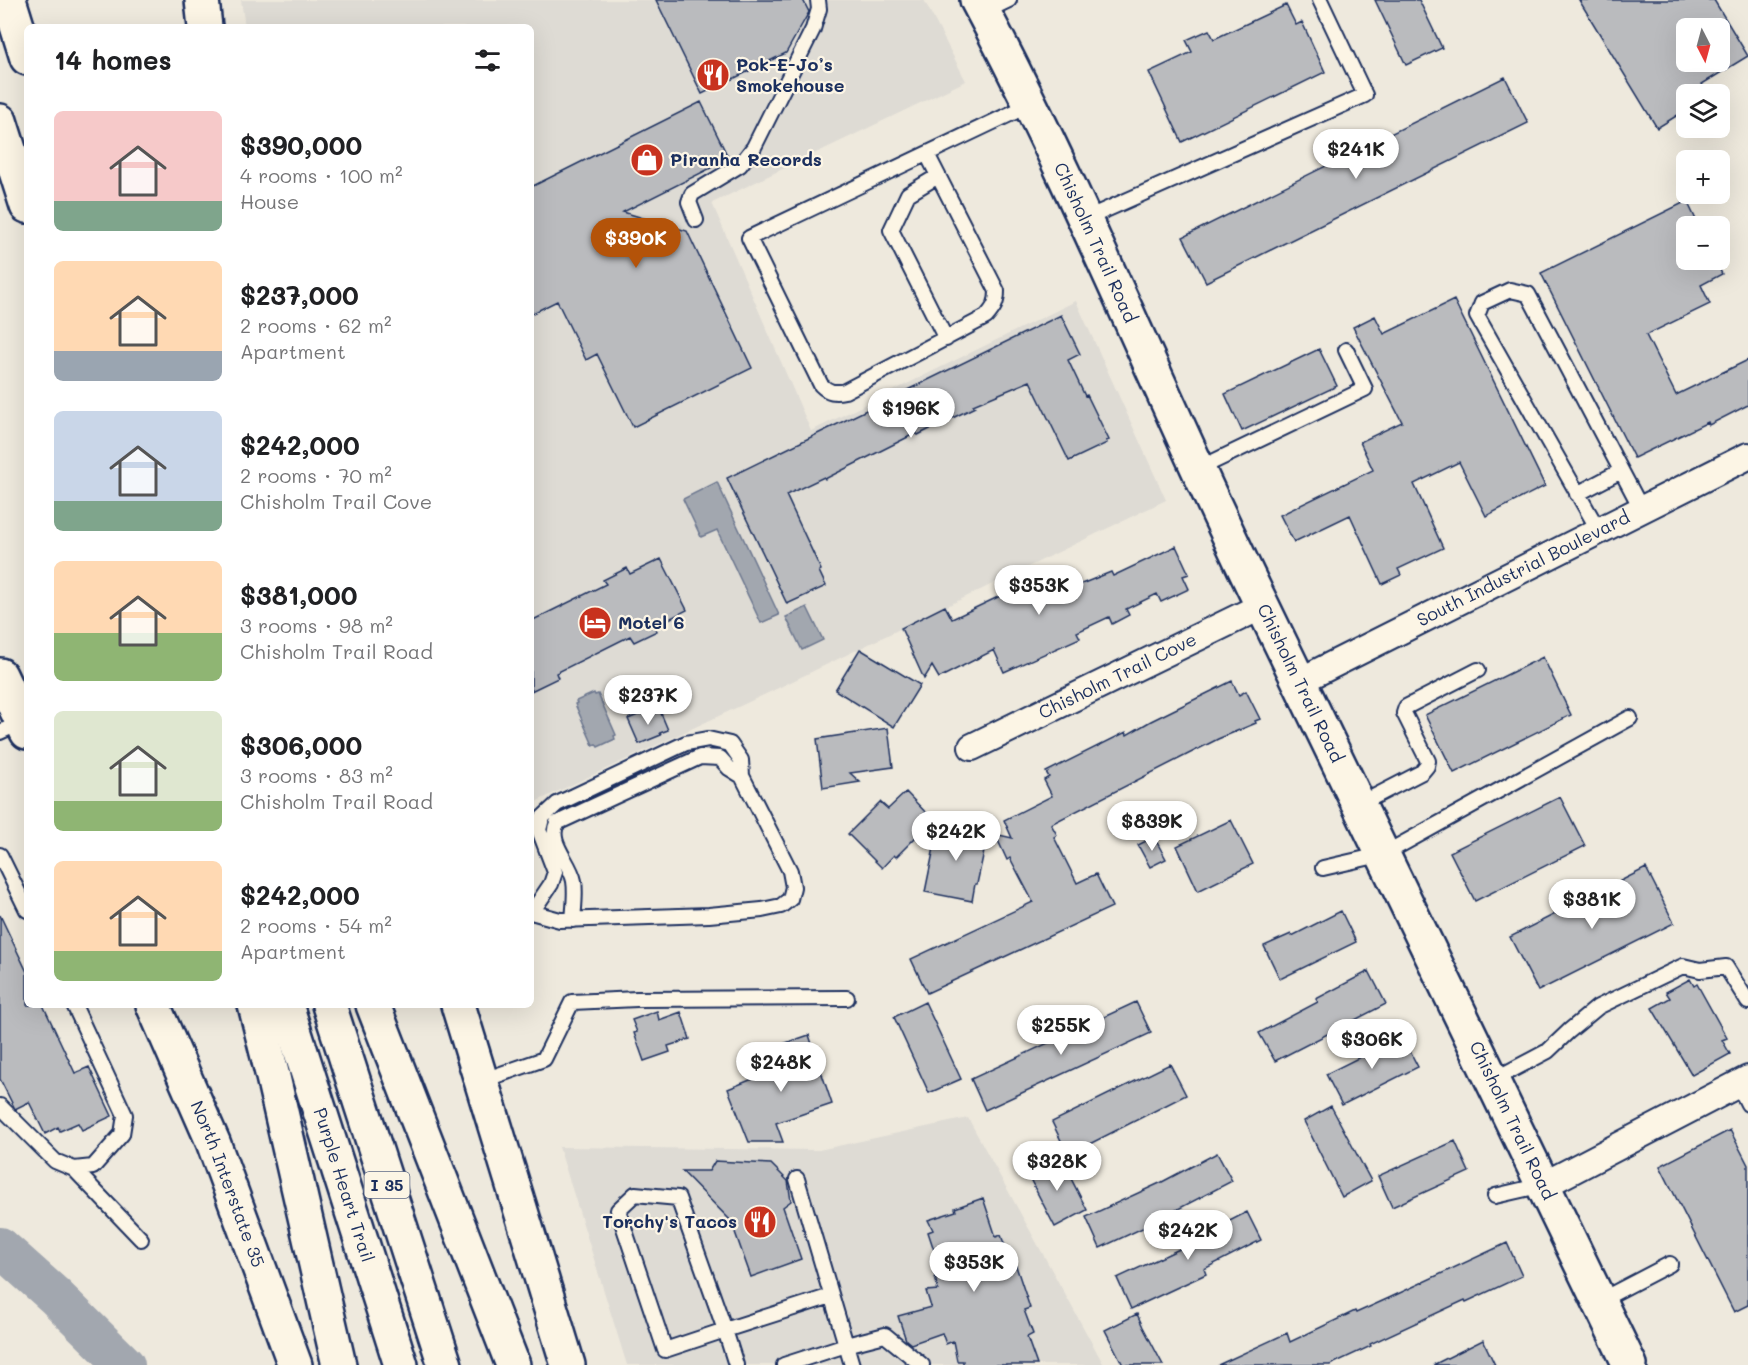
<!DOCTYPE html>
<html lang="en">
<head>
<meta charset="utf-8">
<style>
	body { margin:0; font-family:Mali,sans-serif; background:#f2f2f2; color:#202124; height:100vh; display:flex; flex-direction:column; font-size:22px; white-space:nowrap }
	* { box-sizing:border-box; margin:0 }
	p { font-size:20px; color:#757577 }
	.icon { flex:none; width:33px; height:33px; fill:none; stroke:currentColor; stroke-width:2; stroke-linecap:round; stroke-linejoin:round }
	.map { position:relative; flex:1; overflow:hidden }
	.drawer { position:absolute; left:24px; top:24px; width:510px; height:984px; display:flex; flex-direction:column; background:#fff; border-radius:9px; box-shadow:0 6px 24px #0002 }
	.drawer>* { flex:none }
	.needle { width:39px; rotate:174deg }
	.tools { position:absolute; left:1676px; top:18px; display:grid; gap:12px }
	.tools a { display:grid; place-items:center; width:54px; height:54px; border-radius:9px; background:#fff; box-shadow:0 6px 24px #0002; font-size:30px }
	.price { position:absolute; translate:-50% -51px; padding:0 14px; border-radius:21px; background:#fff; color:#222; font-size:20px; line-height:39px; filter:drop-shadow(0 2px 3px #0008) }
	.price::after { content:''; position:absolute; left:50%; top:36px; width:18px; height:14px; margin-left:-9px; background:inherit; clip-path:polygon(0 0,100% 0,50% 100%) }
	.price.current { background:#b45309; color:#fff }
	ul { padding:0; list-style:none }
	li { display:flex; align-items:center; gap:18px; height:150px; padding:0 30px }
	li span { display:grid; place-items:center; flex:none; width:168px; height:120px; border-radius:9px; color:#555 }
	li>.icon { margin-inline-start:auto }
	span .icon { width:72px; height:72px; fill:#fffc; stroke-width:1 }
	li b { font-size:26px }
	h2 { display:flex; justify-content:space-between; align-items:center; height:72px; padding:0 30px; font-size:26px }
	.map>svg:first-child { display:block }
	.built { fill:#dedbd4 }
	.water { fill:#a2a7af; stroke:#6c778f; stroke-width:1.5 }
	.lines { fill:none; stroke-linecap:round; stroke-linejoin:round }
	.river { stroke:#a2a7af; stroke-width:40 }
	.building { fill:#babbbe; stroke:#1b2f5e; stroke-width:1.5; fill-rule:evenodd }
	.lane-casing { stroke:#1b2f5e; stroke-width:18 }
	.street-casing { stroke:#1b2f5e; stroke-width:30 }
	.secondary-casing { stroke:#1b2f5e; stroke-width:38 }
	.highway-casing { stroke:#1b2f5e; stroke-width:38 }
	.lane { stroke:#fcf5e5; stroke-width:14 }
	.street { stroke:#fcf5e5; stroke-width:26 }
	.secondary { stroke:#fcf5e5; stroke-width:33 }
	.highway { stroke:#fcf5e5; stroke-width:33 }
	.labels { text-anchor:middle; stroke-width:4.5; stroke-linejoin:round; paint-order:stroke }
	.shield { fill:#fcf5e5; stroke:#5e6a86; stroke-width:1.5 }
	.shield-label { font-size:16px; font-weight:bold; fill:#1b2f5e }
	.poi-label { font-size:18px; font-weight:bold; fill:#1b2f5e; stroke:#fcf5e5; text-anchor:start }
	.street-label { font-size:18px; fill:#1b2f5e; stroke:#fcf5e5 }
</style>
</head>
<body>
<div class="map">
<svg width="1748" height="1365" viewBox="0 0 1748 1365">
	<rect width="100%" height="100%" fill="#eee9dd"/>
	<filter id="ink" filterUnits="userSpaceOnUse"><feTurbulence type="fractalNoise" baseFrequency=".0167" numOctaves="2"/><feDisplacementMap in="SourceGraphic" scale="12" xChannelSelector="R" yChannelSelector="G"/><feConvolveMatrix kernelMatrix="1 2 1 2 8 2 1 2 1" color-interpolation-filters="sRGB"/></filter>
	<g filter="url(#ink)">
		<path class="built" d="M241,0H924L966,81L712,203L811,431L1076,301L1166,500L770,692L531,804V27H245Z
			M968,1118L1104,1365H627L559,1147L819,1150Z"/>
		<path class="water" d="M717,482L779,615L761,623L717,530L701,537L683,499Z
			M807,607L823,640L802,650L786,617Z
			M594,693L595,695L598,694L616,735L614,736L615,739L598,747L596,744L593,745L575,704L577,703L576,701Z"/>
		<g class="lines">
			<path class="river" d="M0,1247L55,1296L125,1365"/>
		</g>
		<path class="building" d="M656,0H803L809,12L786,53L702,94Z
			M1375,0H1419L1442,48L1406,65Z
			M1579,0H1714L1748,56L1702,84L1708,94H1686V110L1657,128ZM1686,28H1719V62H1686Z
			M1286,5L1296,25L1302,22L1325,72L1182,142L1149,72L1192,52L1186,40L1209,30L1214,39Z
			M1505,77L1528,123L1206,282L1183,237Z
			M701,102L729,159L623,212L687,231L752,368L633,427L597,354L586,360L557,301L531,314V187Z
			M1687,201L1699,226H1686V260H1715L1722,274L1701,285L1710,304L1646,335L1676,395L1748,360V405L1709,425L1708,422L1634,458L1541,273Z
			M1454,300L1545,486L1486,516L1459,462L1414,484L1443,548L1398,569L1401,575L1382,584L1350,515L1294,542L1280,515L1373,470L1360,442L1402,422L1353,327L1375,316L1384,334Z
			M1061,315L1080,354L1068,360L1085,396L1087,395L1109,440L1106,441L1107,443L1069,461L1030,381L973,405L975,407L934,427L918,435L916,433L825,479L824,477L786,495L821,570L819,571L826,586L787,604L727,478Z
			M1319,349L1337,386L1242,431L1225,394Z
			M1176,546L1189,574L1183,576L1189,589L1161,602L1157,594L1126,609L1129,615L1112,624L1109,617L1077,632L1080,638L1004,672L994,650L939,678L932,666L924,679L901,628L945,606L952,619L1059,568L1069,589L1111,572L1113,576Z
			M661,559L687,610L655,626L657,631L634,642L630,636L556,673L558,678L531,691V621L606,584L603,580L627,568L630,574Z
			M860,649L920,685L894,727L835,690Z
			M1543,657L1571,715L1454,773L1425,715Z
			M1232,681L1239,695L1246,691L1260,719L1255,721L1256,723L1218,739L1051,824L1057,835L1054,837L1077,883L1096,874L1112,907L927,993L911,959L1033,902L1010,858L1007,860L995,834L1012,838L1004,820L1052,796L1044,780L1049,777L1046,772L1126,732L1127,735L1151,721Z
			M650,710L652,714L660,711L668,730L660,733L661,735L639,744L628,719Z
			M888,728L893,767L850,773L860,782L823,788L817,739Z
			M906,792L933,820L896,857L894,855L882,868L848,834L880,802L888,809Z
			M1560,797L1585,846L1475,901L1450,852Z
			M1231,820L1253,864L1198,891L1177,846Z
			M939,823L988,833L977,884H975L972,901L925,892Z
			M1154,837L1166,859L1150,867L1138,845Z
			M1646,868L1674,923L1538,991L1510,937Z
			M1341,911L1356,942L1280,979L1264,946L1291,934L1292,936Z
			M0,915L27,972V1005H43L75,1073L89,1067L112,1116L82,1130L78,1123L60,1131L58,1127L45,1134L29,1102L15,1109L0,1079Z
			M1369,971L1386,1004L1275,1061L1259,1033L1318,1002L1316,999Z
			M1690,979L1694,986L1697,984L1727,1038L1722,1040L1730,1054L1692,1075L1652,1008L1670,998L1666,992Z
			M925,1002L961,1079L929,1093L894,1017Z
			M1136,1002L1151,1033L985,1110L971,1079Z
			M657,1011L659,1020L681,1012L690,1039L668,1046L670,1052L644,1061L634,1033L637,1032L632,1020Z
			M809,1035L832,1104L776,1123L783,1142H749L728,1089L787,1065L780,1045Z
			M1402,1036L1418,1067L1342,1105L1326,1074Z
			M1170,1064L1186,1095L1068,1155L1052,1122Z
			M1331,1106L1371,1181L1342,1197L1304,1121Z
			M1730,1130L1748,1165V1305L1734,1312L1660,1166Z
			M1455,1141L1469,1172L1392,1207L1378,1176Z
			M1217,1153L1232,1181L1176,1210L1177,1212L1100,1248L1086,1217L1162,1182Z
			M1060,1157L1087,1210L1055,1227L1027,1173Z
			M715,1161L771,1164L788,1181L791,1201L783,1207L801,1259L751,1277L731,1221L682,1171H709Z
			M983,1198L996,1237L1001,1235L1009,1258L1013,1257L1030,1308L1024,1310L1033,1334L1027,1337L1037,1365H963V1361H957L953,1341L946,1344L942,1333L911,1344L906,1340L898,1316L931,1307L926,1291L938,1290L931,1258L936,1256L928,1232L933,1230L928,1220L956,1211L955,1208Z
			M1247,1212L1261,1240L1204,1269L1206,1274L1131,1309L1117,1278L1203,1238L1202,1235Z
			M1507,1243L1522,1276L1466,1302L1465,1300L1370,1344L1371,1346L1330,1365H1218L1287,1333L1290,1342L1355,1311L1356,1313L1389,1298Z
			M1137,1314L1143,1327L1163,1365H1123L1105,1330Z
			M1483,1340L1495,1365H1433Z"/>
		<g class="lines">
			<g class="lane-casing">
				<path id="lane" d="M984,12L1009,0
					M927,154L997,291C997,303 994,308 986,317L845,391C835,393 829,393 821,385L749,238L1029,105
					M938,176L908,194L891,230L946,339
					M1085,219L1365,95L1320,0
					M696,220L689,202L692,194L740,165L754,147L813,29L819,9L818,0
					M1198,469L1365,389L1346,350
					M1577,494L1621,471
					M1599,531L1477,316L1482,303L1510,290L1528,294L1642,510
					M0,732L22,722
					M1360,804L1422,772L1427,766L1428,761L1404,713L1406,707L1478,670
					M0,855L27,910
					M1323,868L1384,854L1630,718
					M531,912L560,920L709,915L762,910L781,906L790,899L793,887L790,871L742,776L741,760L730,744L708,739L686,743L557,804L542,818L539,830L555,872L551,884L532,912
					M573,920C574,907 576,893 574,881C570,861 547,843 557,823L700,757L720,758L729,768L742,776
					M74,1005L125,1115L122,1134L93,1167L74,1169
					M1493,1080L1548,1051L1569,1031L1598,1007L1683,966L1700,970L1726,967L1748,1002
					M481,1081L544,1059L572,1002L637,999L847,998
					M1738,1084L1748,1104
					M0,1106L55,1161L74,1169L141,1239
					M797,1179L846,1345L885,1335L922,1365
					M635,1194L678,1198L725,1330L665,1350L618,1210Z
					M1495,1196L1543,1185
					M1599,1301L1670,1264
					M736,1365L725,1330L831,1296
					M784,1365L846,1345L852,1365"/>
			</g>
			<g class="street-casing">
				<g id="street">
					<path id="s1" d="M1300,681L1748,456"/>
					<path id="s2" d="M972,747L1262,606"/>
					<path d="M1544,1185L1748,1079"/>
				</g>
			</g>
			<g class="secondary-casing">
				<g id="secondary">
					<path d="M202,0L205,27"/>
					<path id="s3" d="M977,0C1082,197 1164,405 1262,605C1385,858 1508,1111 1630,1365"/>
					<path d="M0,675L27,732"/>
					<path id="s4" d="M153,1005L213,1142L295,1365"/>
					<path d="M458,1005L568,1365"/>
				</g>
			</g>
			<g class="highway-casing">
				<g id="highway">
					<path d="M9,0L27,58"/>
					<path d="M0,121L27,206"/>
					<path d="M255,1005L273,1077L339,1365"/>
					<path id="s5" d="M286,1005L401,1365"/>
					<path d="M329,1005L445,1365"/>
					<path d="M373,1005L513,1365"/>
				</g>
			</g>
			<use href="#lane" class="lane"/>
			<use href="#street" class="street"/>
			<use href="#secondary" class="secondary"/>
			<use href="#highway" class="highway"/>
		</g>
	</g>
	<defs>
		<g id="restaurant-disc" transform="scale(1.725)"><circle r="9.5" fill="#c8321e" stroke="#fcf5e5"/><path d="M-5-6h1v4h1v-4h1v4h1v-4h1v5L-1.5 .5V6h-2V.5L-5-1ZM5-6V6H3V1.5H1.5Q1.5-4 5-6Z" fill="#fff"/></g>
		<g id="shop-disc" transform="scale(1.725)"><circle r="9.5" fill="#c8321e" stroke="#fcf5e5"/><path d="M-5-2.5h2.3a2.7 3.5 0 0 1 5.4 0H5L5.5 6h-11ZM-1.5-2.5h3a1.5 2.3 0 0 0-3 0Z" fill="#fff"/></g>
		<g id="hotel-disc" transform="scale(1.725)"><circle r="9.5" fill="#c8321e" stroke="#fcf5e5"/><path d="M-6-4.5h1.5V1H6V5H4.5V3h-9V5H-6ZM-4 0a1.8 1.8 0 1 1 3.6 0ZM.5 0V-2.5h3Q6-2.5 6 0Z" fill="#fff"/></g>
	</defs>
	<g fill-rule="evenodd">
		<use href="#restaurant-disc" x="713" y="75"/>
		<use href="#shop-disc" x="647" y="160"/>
		<use href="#hotel-disc" x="595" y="623"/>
		<use href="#restaurant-disc" x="760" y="1222"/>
	</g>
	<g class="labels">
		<rect class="shield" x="364.5" y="1172" width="45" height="26" rx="4.5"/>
		<g class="shield-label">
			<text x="387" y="1191">I 35</text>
		</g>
		<g class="poi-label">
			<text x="736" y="71">Pok-E-Jo’s<tspan x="736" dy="21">Smokehouse</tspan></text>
			<text x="670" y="166">Piranha Records</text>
			<text x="618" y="629">Motel 6</text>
			<text x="737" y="1228" text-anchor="end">Torchy's Tacos</text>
		</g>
		<g class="street-label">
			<text dy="6" stroke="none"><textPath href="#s3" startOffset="270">Chisholm Trail Road</textPath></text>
			<text dy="6" stroke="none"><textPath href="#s1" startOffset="250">South Industrial Boulevard</textPath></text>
			<text dy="6" stroke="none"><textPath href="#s2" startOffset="162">Chisholm Trail Cove</textPath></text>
			<text dy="6" stroke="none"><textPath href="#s3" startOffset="756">Chisholm Trail Road</textPath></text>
			<text dy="6" stroke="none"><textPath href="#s3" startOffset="1242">Chisholm Trail Road</textPath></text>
			<text dy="6" stroke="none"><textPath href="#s4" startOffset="194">North Interstate 35</textPath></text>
			<text dy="6" stroke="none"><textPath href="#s5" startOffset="189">Purple Heart Trail</textPath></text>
		</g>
	</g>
</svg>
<div class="tools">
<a><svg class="needle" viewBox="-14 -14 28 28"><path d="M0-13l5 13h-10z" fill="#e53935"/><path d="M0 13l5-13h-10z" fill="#757577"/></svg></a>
<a><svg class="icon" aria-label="layers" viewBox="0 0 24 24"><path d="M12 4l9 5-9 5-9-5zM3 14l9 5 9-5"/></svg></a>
<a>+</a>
<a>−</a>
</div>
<b class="price" style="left:1356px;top:180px">$241K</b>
<b class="price current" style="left:636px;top:269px">$390K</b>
<b class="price" style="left:911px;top:439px">$196K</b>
<b class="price" style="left:1039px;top:616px">$353K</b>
<b class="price" style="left:648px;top:726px">$237K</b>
<b class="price" style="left:1152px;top:852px">$839K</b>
<b class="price" style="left:956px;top:862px">$242K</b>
<b class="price" style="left:1592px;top:930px">$381K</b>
<b class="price" style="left:1061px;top:1056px">$255K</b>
<b class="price" style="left:1372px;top:1070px">$306K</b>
<b class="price" style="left:781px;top:1093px">$248K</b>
<b class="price" style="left:1057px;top:1192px">$328K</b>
<b class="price" style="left:1188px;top:1261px">$242K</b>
<b class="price" style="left:974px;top:1293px">$353K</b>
<section class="drawer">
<h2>14 homes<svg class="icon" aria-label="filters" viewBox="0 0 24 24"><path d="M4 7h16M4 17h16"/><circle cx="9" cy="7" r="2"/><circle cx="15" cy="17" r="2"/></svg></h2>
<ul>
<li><span style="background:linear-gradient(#f6c9c9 75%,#7fa58c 0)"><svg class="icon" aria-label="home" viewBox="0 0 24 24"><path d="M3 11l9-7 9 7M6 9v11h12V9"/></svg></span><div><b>$390,000</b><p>4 rooms · 100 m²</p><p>House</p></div></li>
<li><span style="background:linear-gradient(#ffd9b3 75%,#9aa5b1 0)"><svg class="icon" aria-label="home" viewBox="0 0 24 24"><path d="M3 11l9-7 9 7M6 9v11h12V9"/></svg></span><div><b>$237,000</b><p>2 rooms · 62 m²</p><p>Apartment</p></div></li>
<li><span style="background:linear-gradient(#c9d6e8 75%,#7fa58c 0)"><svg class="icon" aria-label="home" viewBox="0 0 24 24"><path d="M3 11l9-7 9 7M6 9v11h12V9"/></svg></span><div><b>$242,000</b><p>2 rooms · 70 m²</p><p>Chisholm Trail Cove</p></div></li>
<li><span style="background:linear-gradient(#ffd9b3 60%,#8fb573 0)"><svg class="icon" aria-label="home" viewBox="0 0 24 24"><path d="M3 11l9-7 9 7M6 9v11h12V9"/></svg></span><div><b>$381,000</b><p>3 rooms · 98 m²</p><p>Chisholm Trail Road</p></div></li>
<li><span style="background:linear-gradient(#dfe7d0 75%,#8fb573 0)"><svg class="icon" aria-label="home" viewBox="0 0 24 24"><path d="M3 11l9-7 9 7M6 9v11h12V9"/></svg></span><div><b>$306,000</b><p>3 rooms · 83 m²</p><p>Chisholm Trail Road</p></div></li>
<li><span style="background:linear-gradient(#ffd9b3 75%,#8fb573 0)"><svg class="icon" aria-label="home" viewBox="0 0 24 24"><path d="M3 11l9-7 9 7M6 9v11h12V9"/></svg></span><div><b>$242,000</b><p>2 rooms · 54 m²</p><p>Apartment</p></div></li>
</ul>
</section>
</div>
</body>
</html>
